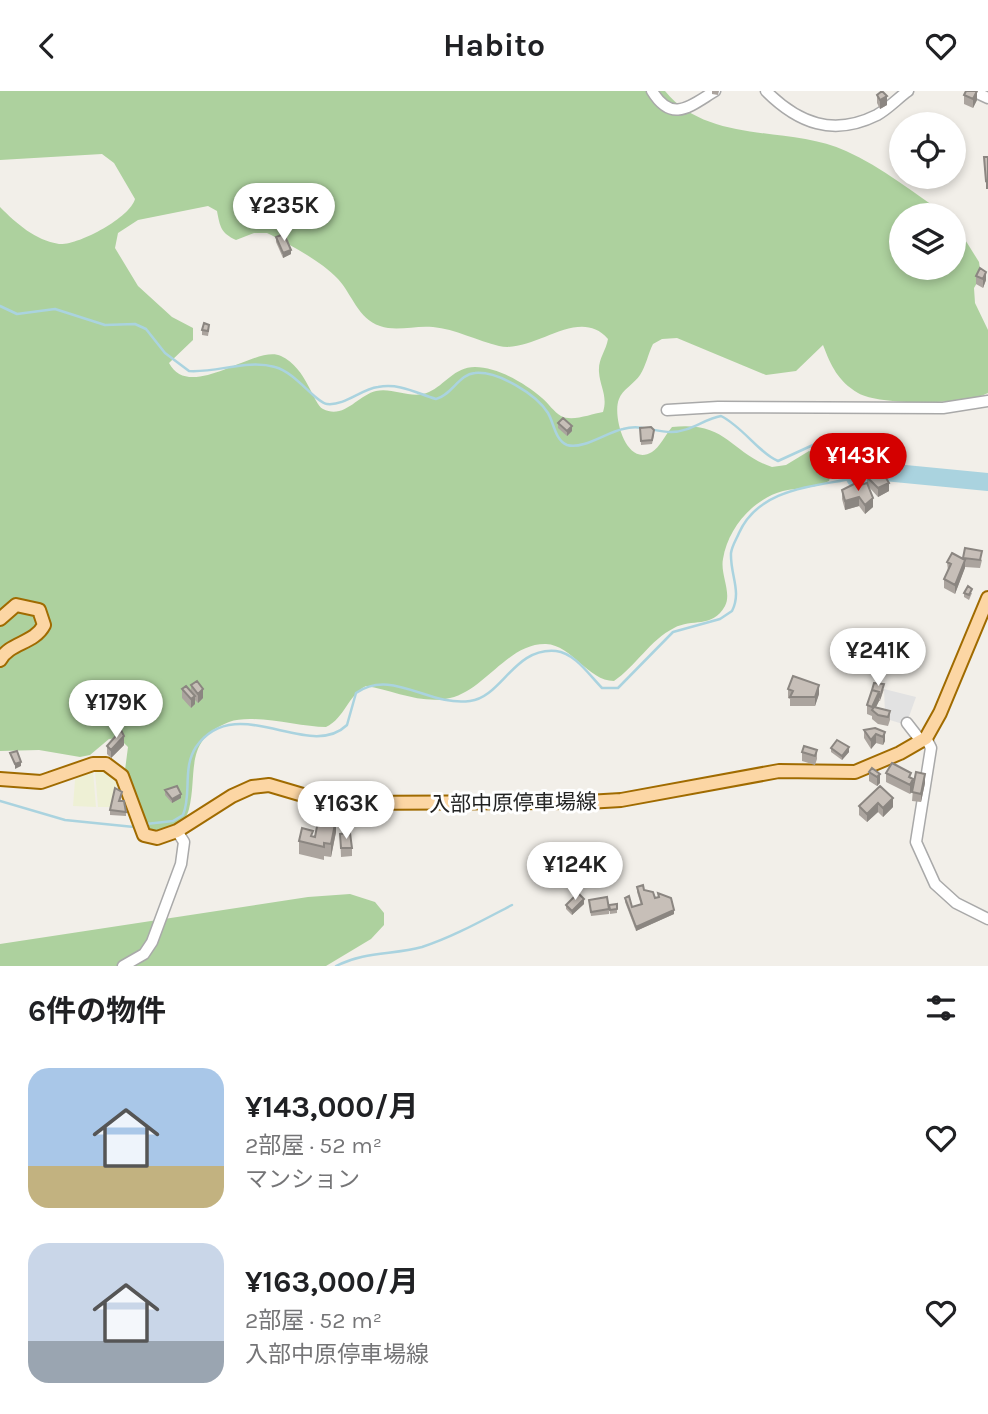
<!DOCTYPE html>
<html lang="ja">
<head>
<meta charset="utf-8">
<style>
	body { margin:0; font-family:Karla,"Noto Sans JP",sans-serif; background:#f2f2f2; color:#202124; height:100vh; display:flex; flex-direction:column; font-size:26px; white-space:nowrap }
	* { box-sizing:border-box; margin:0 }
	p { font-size:23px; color:#757577 }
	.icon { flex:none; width:38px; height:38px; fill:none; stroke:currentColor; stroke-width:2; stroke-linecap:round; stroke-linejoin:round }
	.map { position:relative; height:875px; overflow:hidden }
	.details { display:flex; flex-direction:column; background:#fff; flex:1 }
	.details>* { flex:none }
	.controls { position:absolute; left:889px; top:21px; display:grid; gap:14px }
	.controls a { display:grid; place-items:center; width:77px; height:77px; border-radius:50%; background:#fff; box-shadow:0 4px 10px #0003; font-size:35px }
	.price { position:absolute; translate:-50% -60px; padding:0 16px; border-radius:24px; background:#fff; color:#222; font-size:23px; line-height:46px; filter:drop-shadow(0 2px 4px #0008) }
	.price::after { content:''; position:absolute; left:50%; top:42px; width:21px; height:16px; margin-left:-10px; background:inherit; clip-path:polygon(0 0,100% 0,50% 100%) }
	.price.current { background:#d40000; color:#fff }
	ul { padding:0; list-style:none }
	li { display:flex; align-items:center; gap:21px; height:175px; padding:0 28px }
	li span { display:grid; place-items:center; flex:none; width:196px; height:140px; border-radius:21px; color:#555 }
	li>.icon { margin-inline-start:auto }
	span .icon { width:84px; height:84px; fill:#fffc; stroke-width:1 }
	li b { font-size:30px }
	h2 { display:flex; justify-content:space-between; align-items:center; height:84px; padding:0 28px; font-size:30px }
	header { display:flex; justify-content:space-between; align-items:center; height:91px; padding:0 28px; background:#fff; font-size:32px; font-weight:700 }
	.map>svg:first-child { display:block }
	.farmland { fill:#eef0d5 }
	.forest { fill:#add19e; fill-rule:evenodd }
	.parking { fill:#e2e2e2 }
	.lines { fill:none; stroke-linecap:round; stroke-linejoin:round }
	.stream { stroke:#aad3df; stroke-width:2.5 }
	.river { stroke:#aad3df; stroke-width:18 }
	.minor-casing { stroke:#a9a9a9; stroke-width:13 }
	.major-casing { stroke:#a06b00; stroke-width:16 }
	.minor { stroke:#fff; stroke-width:10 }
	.major { stroke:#fcd6a4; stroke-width:12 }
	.wall { fill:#aba49e }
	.shaded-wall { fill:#8b8681 }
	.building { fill:#c7bfb8; stroke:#8b8681; stroke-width:2 }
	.labels { text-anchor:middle; stroke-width:6; stroke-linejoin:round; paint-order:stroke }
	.street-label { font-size:21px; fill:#222; stroke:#fff }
</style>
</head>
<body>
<header><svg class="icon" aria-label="back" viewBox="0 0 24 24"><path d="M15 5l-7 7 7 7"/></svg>Habito<svg class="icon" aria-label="heart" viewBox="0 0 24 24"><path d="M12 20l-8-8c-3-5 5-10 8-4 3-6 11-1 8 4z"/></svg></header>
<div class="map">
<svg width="988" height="875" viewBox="0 0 988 875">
	<rect width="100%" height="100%" fill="#f2efe9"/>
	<path class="farmland" d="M98,678H107L119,689L110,716H98L95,680Z
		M93,680L96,716L73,715L75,689L82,682Z"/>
	<path class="forest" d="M0,0H665C709,54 789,34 846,60C882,76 915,103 947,124H901V177H954V131L979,171L981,185L974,197L975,212L988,239V302C965,314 881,315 858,302C838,290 831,275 823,254L796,280L766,284L677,247L662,248L653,253C648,263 646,275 640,284C635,292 622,299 619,308C612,324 626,377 652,361C659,357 666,343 672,336C728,330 730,362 772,376L786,374L809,360L821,364L832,380L829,390C814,398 800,396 783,400C753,408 728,437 723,468C720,483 732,502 725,515C712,538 692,527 674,537C650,549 636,575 614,590C588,590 572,554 546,553C508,552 485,599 450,607C423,614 392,599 366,595C348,604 345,627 326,636C299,636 253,622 229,631C183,649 198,682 189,718C185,736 161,745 146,739L125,679L128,656L119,647L109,648L90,664L80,666L39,659L0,660V116C17,133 35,149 59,153C77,155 130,127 135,108L114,72L102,63L0,69ZM208,115L217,120C220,136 221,142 236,149L254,142H267C289,153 321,170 338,188C352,203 358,228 380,235C397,241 415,234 433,236C455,238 478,250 499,255C535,263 578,214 608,248C606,260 598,268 599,281C600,296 608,305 603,321C591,323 572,331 561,325C554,321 548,312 542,307C525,292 497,276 475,276C454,276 445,294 429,301C412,309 393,296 376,300C358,304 344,329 323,318C313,313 307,277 281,265C255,253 190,312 169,272L193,249V237L172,226L138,195L115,157L118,142L138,129Z
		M350,803L375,811L384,822V834L371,848L326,875H0V853L308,806Z"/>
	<path class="parking" d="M884,598L916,606L906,634L890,629L885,622Z"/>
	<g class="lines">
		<path class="stream" d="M0,215L17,223L55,218L105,234L135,233L146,238L165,262L189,280C217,282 247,268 275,276C295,281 316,312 327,313C345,315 361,298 378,296C400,292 416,302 436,308C452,304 459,283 475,282C498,280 536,303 548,322C554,332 555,349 567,354C583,359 607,341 623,338C641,333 654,341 671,341C690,341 704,328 721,325C743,336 759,362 778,370L813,354C830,361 838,378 855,387
			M0,710L65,729L134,736
			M146,733L173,730L183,724C192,703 182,677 196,656C236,599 309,671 347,634L356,602C392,577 429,616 470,610C502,606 514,556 556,560C575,562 590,585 602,597H618L673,541L720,528L732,520C742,500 730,484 731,462C732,455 736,449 739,442C759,397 813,396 855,387
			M336,875C365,860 393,864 422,856C453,846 483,829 512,814"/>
		<path class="river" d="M855,387L874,380L988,391"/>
		<g class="minor-casing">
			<path id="minor" d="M652,0C672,33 690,15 715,0
				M766,0C798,32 833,46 877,24C888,18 898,7 908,0
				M973,0L988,7
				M667,319L718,316L943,317L988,310
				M907,632L921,650
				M926,647L931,657L916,751L935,793L956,812L988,828
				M123,875L144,863L152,851L181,773L184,751L177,740"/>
		</g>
		<g class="major-casing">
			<path id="major" d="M0,528L16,514L39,519L44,534C34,553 10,551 0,569
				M0,688L41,691L93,673H106L122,685L144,744L157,747L177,740L232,705L252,696L269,694L330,712L587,711L621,709L779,680L855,681L900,662L926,647L940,622L988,507"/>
		</g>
		<use href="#minor" class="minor"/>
		<use href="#major" class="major"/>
	</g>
	<path class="wall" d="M712,0H719L718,4L712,3Z
		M877,4L887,14L880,18L877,12Z
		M964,4L977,9L973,17L964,13Z
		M276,146L291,163L283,167L276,151Z
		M976,185L986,189L983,197L976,193Z
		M209,238L208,245L202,244V239Z
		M558,332L572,340L567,345L558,337Z
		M640,337L654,344L652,353L641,354Z
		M867,386L889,400L878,406L868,395L873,416L865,423L859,415L845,419L842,408V399L867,393Z
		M965,457L982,469L980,477L965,476L955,503L944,497V488L948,480L947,471L963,467Z
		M964,502H972L969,509L964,506Z
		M191,594L203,607L198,612L195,609V613L191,617L182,607V598L191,600Z
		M788,598L819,603L815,615H790V608L788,607Z
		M884,598L880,610H879L876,616L890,620V629L888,635L878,633L872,628V623V625L867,623V614Z
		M864,639L885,641V650L883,654L876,652L871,658L864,647Z
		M124,654L111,667L107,663V655Z
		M831,657L849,661L842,669L831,661Z
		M817,659V668L815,674L802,670V661Z
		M869,681L880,683V692L877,695L869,690Z
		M886,682L911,687L913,696L925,692L921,711L912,710L913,698L910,703L886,691Z
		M880,695L893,716L883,726L878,721L867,731L859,724V715Z
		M165,699L181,707L172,712L165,704Z
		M122,705L120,710L126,721V725L110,724V719Z
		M336,722V741L331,766L324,765V769L299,763V750L313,745L315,746L327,726Z
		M340,743L352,757V765L341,766Z
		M637,796L644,799L655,807L658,806V802L674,823L636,840L625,811V807L632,816L641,814L637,801Z
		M589,809L609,818V823L591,825Z
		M584,813L572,824L566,818V814Z
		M609,814L617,818V822L610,823Z"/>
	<path class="shaded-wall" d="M977,0V9L973,17V8Z
		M887,5V14L880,18V9Z
		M988,89V98H986V90Z
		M291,159V163L283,167V162Z
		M986,181V189L983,197V188Z
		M572,335V340L567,345V340Z
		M889,392V400L878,406V397Z
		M859,406V415L845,419V410Z
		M873,407V416L865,423V414Z
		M965,469V477L955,503V494Z
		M819,594V603L815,615V606Z
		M203,598V607L198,612V603Z
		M879,601V610L874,620L872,619V625V616Z
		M195,605V613L191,617V608Z
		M885,641V650L883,654V646Z
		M876,643V652L871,658V649Z
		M124,645V654L111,667V659Z
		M849,656V661L842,669V665Z
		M21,671V675L15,678V673Z
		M880,683V692L877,695V686Z
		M925,683V692L921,711V703Z
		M913,688V697L910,703V694Z
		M181,703V707L172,712V708Z
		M893,707V716L883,726V717Z
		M878,712V721L867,731V723Z
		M336,722V741L331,766V753Z
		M584,808V813L572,824V820Z
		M674,819V823L636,840V836Z"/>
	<path class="building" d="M882,0L887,5L880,9L877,4Z
		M966,0H977L973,8L964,4Z
		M984,66H988V89L986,90Z
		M284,143L291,159L283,162L276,146Z
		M980,177L986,181L983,188L976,185Z
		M204,232L209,234L208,240L202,239Z
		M563,327L572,335L567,340L558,332Z
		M651,336L654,339L652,349L641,350L640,337Z
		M882,380L889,392L878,397L867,386Z
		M856,392L857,395L867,392L873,407L865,414L859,406L845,410L842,399Z
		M965,457L982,460L980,469L963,467Z
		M952,462L965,469L955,494L944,488L951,473L947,471Z
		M968,495L972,498L969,504L964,502Z
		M793,585L819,594L815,606H790L793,600L788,598Z
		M197,590L203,598L198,603L191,594Z
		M874,592L884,593L880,606L879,605V601L872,599Z
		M186,595L195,605L191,608L182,598Z
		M872,599L879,601L872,616L867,614Z
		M874,616L890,620L888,626L878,624L872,619Z
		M875,637L885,641L883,646L876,643L871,649L864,639Z
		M121,639L124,645L111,659L107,655Z
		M837,649L849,656L842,665L831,657Z
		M804,655L817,659L815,665L802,661Z
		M17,660L21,671L15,673L10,662Z
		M892,672L911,682L909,686L913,688L910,694L886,682Z
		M872,677L880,683L877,686L869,681Z
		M916,681L925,683L921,703L912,701Z
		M177,695L181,703L172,708L165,699Z
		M880,695L893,707L883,717L878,712L867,723L859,715Z
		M115,697L122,701L119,710H124L126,721L110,719Z
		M336,722V728L327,726L329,723Z
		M319,725L336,728L331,753L324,752V756L299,750L302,737L313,740L311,745L315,746Z
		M350,742L352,757H341L340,743Z
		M643,794L644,799L653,801L655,807L659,806L658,802L671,807L674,819L636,836L625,807L629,805L632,816L642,813L637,796Z
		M578,802L584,808L572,820L566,814Z
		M607,806L609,818L591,821L589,809Z
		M617,813V818L610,819L609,814Z"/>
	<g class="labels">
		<g class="street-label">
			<text transform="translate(513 712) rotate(-1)" y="7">入部中原停車場線</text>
		</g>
	</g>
</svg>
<div class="controls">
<a><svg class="icon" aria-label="locate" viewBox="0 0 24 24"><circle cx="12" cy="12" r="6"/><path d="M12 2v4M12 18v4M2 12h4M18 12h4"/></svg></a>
<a><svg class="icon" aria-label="layers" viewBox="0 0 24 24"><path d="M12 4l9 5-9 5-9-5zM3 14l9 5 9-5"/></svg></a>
</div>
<b class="price" style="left:284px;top:152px">¥235K</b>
<b class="price current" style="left:858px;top:402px">¥143K</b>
<b class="price" style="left:878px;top:597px">¥241K</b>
<b class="price" style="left:116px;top:649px">¥179K</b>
<b class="price" style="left:346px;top:750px">¥163K</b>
<b class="price" style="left:575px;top:811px">¥124K</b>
</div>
<section class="details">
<h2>6件の物件<svg class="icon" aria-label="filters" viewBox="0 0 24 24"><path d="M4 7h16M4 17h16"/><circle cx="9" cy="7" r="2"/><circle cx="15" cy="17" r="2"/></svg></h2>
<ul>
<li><span style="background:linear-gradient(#a9c7e8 70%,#c2b280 0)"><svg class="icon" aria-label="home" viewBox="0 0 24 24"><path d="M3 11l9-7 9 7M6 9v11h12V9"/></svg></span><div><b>¥143,000/月</b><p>2部屋 · 52 m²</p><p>マンション</p></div><svg class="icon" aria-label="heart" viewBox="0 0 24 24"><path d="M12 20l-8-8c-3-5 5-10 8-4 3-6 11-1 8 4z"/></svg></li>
<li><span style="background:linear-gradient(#c9d6e8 70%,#9aa5b1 0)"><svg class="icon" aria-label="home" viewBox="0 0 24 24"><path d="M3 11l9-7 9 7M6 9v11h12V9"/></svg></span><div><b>¥163,000/月</b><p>2部屋 · 52 m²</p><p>入部中原停車場線</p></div><svg class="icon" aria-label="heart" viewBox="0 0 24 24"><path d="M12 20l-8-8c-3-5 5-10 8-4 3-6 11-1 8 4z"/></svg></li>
</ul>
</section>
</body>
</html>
